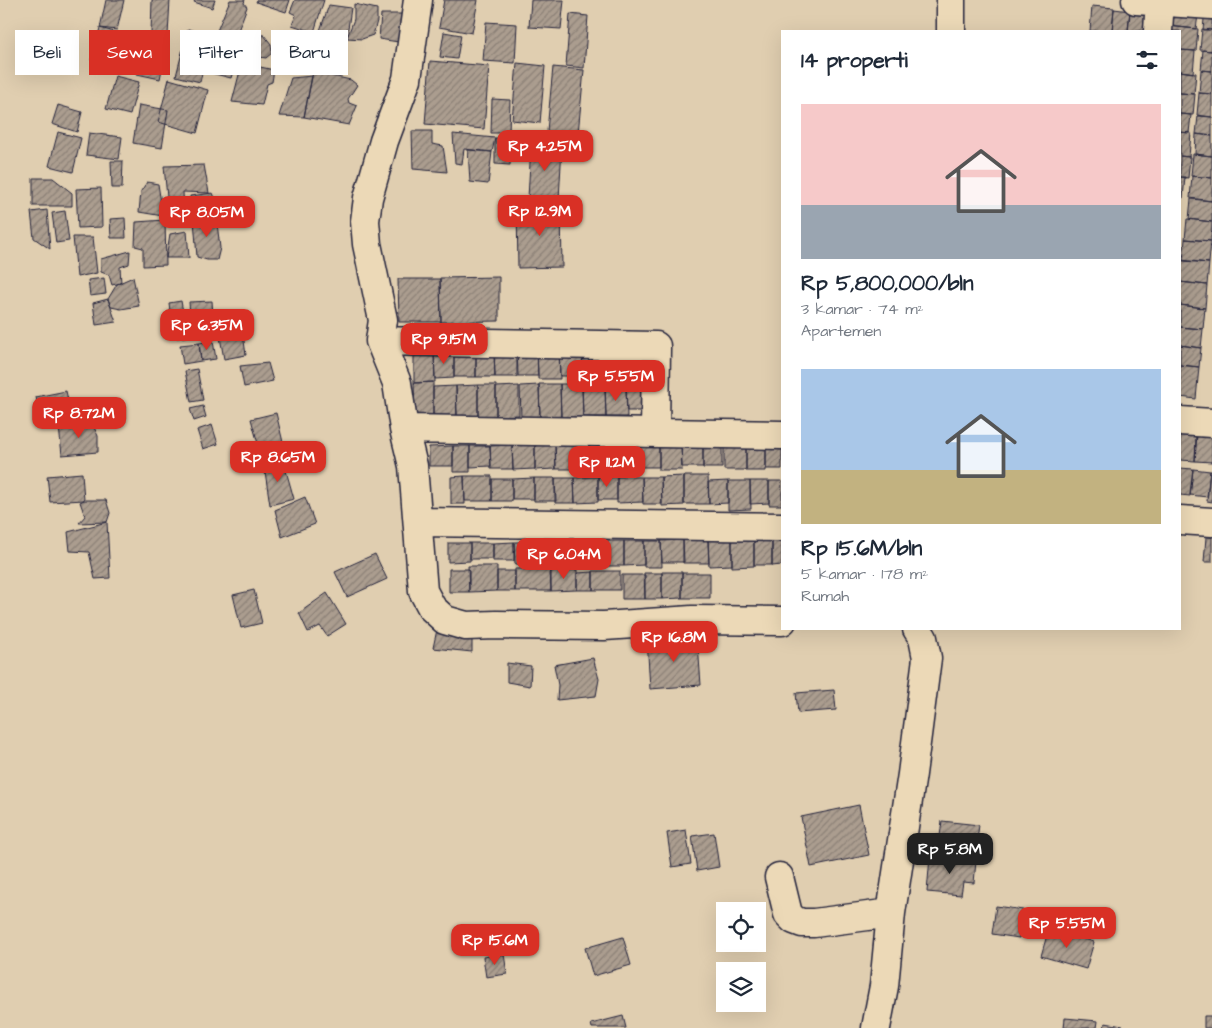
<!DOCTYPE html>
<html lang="id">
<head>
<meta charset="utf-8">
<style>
	body { margin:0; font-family:"Architects Daughter",sans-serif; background:#f6f6f7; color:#1f2937; height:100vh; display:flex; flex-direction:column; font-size:19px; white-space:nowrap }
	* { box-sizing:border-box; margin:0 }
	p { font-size:16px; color:#747a83 }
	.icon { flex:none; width:28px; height:28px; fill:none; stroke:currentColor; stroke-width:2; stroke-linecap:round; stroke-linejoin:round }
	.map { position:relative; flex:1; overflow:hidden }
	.panel { position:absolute; left:781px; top:30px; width:400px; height:600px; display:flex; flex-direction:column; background:#fff; border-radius:0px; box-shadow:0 5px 20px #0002 }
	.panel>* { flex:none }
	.hud { position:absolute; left:15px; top:30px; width:475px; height:45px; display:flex; gap:10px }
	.controls { position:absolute; left:716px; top:902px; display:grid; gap:10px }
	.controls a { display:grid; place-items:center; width:50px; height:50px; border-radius:0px; background:#fff; box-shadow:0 5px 20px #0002; font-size:25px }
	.price { position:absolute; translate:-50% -42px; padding:0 11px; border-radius:10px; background:#d93025; color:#fff; font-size:16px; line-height:32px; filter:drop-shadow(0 1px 2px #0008) }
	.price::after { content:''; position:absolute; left:50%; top:30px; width:15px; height:11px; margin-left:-8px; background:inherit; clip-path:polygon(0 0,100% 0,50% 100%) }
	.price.current { background:#222; color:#fff }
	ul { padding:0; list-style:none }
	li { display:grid; align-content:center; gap:10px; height:265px; padding:0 20px }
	li span { display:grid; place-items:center; height:155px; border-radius:0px; color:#555 }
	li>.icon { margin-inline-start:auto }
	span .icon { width:90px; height:90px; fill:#fffc; stroke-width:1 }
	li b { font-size:21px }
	h2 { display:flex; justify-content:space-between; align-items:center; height:60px; padding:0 20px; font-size:21px }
	.tag { padding:0 18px; border-radius:0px; background:#fff; box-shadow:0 5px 20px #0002; font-size:18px; line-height:45px }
	.tag.current { background:#d93025; color:#fff }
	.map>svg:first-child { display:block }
	.building { fill:url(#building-hatch); stroke:#22223b }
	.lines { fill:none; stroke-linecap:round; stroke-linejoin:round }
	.minor-casing { stroke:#22223b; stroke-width:31 }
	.minor { stroke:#ecd9b7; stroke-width:28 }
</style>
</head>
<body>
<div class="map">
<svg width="1212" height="1028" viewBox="0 0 1212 1028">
	<defs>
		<pattern id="building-hatch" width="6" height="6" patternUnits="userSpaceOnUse" patternTransform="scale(1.25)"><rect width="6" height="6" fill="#ab9d8f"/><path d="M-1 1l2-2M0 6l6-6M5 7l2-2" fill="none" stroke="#8b8076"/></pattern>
	</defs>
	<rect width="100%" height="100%" fill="#e0ceb0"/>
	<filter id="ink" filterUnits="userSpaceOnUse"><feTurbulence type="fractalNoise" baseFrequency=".02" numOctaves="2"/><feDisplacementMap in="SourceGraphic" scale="10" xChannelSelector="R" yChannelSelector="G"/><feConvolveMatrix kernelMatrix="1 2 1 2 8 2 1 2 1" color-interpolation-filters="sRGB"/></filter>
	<g filter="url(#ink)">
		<path class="building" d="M106,0H124L117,30L100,28Z
			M152,0H170L168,35L151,34Z
			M195,0H215L212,8L194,2Z
			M230,0H245L244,3L247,7L234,41L216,33Z
			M257,0H290L286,12L256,2Z
			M295,0H324L314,32L292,25L296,15L290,12Z
			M444,0H478L472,33L439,27Z
			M531,0H564L561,29L529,27Z
			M354,4L377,9V21L373,35L362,39L347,38L354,19Z
			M329,5L351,8L346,42L317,39Z
			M1170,5L1199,8L1196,29L1168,26Z
			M1092,6L1114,8L1112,31H1090Z
			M1205,8L1212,9V30H1203Z
			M1114,9L1130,11L1128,31H1112Z
			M1130,10L1154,13L1152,31H1128Z
			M381,14H402L405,43L379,39Z
			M570,14L588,16L584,68L566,66Z
			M486,22L517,24L515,63L483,61Z
			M1168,26L1198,29L1196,51L1180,50V31H1168Z
			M100,28L140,39L131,72L91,60Z
			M188,29L211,35L200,82L176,76Z
			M1202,29L1212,30V51L1200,50Z
			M444,32L461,35L457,59L440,57Z
			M242,34L264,35L271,44L272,53L266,58L253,56L252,62L239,59Z
			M144,39L167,44L160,79L137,74Z
			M314,41L327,42V75L308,71Z
			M220,42L240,48L231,78L211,73Z
			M1180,50L1195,51L1193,73L1180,71Z
			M1203,50L1212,51V71L1201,70Z
			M430,61L489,66L484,129L425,124Z
			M242,63L274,70L272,82L267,84L262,105L232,102Z
			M517,63L545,66L540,123L512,120Z
			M553,67L584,70L578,134L547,131Z
			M1201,70L1212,71V94L1199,93Z
			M1180,71L1196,73L1194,94L1180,93Z
			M313,72L351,80L357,85L348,99L349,103L357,106L349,125L304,117Z
			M115,76L139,82L130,115L106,109Z
			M312,76L304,117L279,116L291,78Z
			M169,79L208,90L197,133L158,122Z
			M1180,93L1195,94L1193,115L1180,114Z
			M1199,93L1212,94V117L1197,115Z
			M492,99L510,100L509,133H491Z
			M58,105L82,112L77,132L52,124Z
			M139,105L168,110L162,148L133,143Z
			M1180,114L1191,115L1189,133L1180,132Z
			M1198,116L1212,117V136L1196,134Z
			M412,131H432V144L443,146L447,172L413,169Z
			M58,132L81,138L73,172L49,166Z
			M1180,132L1191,133L1189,157L1180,156Z
			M89,133L122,137L119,159L86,155Z
			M453,134L495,138L492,152L464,149L462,164L455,163Z
			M1196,134L1212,136V156L1195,154Z
			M495,138H511L510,165L495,164Z
			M531,145L562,147L559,199L528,198Z
			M468,150L492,152L488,184L470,182Z
			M1193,154L1212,156V178L1191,176Z
			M1180,156L1190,157L1188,178L1180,177Z
			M111,161H123L122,188H112Z
			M204,165L209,193L183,192L184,218H169L164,166Z
			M1192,176L1212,178V201L1190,198Z
			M1180,177H1185L1183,198L1180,197Z
			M33,178H53L72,193V206H33Z
			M147,182L158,184L163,216L139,212L141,191Z
			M101,188L102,227L78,228L76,189Z
			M213,193L217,203L215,213L192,215L190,196Z
			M1191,199L1212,201V222L1189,219Z
			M561,206L562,267L518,268L517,207Z
			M47,210L50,249L34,238L31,212Z
			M65,211L69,241L56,243L52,213Z
			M216,215L220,248L217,260H207L197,257L194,220Z
			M125,218L126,238H111L110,219Z
			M1187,219L1212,222L1211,241L1185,239Z
			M165,220L166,265L143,266V248L135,246L136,222Z
			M187,231L189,258H166L170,234Z
			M73,237H93L97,273L77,277Z
			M1185,239L1211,241L1209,263L1183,261Z
			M130,251L129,264L120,267L121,283L112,285L109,275L101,272V259Z
			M1181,260L1209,263L1207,285L1180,282Z
			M133,277L139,306L121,309L111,307L108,299L117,284Z
			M499,277V321L441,322L440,278Z
			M104,278L106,294L90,296L88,280Z
			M398,279H440L441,322H399Z
			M1180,282L1207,285L1205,308L1180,305Z
			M108,299L116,322L96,325L93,303Z
			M181,301L184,318L171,319L169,303Z
			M212,301L213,315L190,316L189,302Z
			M1180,305L1205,308L1203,329L1180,327Z
			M213,321L214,333L177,338L176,325Z
			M1180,327L1203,329L1201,348L1180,345Z
			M243,334L246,355L224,359L220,337Z
			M213,341L216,359L201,361L199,343Z
			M199,343L201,361L183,364L180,345Z
			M1180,345L1201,348L1199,367L1180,365Z
			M582,347H603V377H583Z
			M582,347L583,376H560L559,348Z
			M517,348H537L538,376H518Z
			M537,348H559L560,379H538Z
			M494,351H517V377H495Z
			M494,351L495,377H476V352Z
			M625,351H648V372H625Z
			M625,351V377H603V352Z
			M414,352H434L435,382L414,383Z
			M434,352H454V378L435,379Z
			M454,352H476V377H454Z
			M268,363L273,381L244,387L240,366Z
			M1180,365L1199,367L1196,399L1180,397Z
			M197,369L203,400L191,402L185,371Z
			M433,382V416L415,417L414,383Z
			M539,384H560L561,418H540Z
			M560,384H582L583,417L561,418Z
			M478,385H496V416H478Z
			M478,385V416H457L456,386Z
			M539,385L540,418H521L520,386Z
			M456,386L457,416H433V387Z
			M519,386V415L496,416V387Z
			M648,386V411H627L626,387Z
			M582,387H605L606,417H583Z
			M605,387H626L627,417H606Z
			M66,391L72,419L42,425L36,397Z
			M203,406L206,417L194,421L190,409Z
			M276,413L287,459L264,465L251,419Z
			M92,423L98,436V452L62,455L59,427Z
			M212,425L218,444L203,449L197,430Z
			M1180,432L1197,433L1195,461L1180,460Z
			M1196,435L1212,436V462L1195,461Z
			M681,443L682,470H659V444Z
			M681,443H703V467H682Z
			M703,443H722V468H703Z
			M617,444V471H597V445Z
			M617,444H640L641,468H617Z
			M640,444H659V467H640Z
			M782,444V469H766V445Z
			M512,445L513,469H491L490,446Z
			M512,445H535V469L513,470Z
			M535,445H555L556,469L535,470Z
			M555,445H576V469H556Z
			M576,445H597V469H576Z
			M724,445H746V470H724Z
			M746,445H766V471H746Z
			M453,446V466H429V447Z
			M453,446H470V472H453Z
			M470,446H490L491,466L470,467Z
			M283,460L294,499L270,505L264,465Z
			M1180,468L1193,469L1190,496L1180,495Z
			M1193,469L1210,471L1207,497L1190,495Z
			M1210,471H1212V502L1207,501Z
			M82,473L84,500L50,502L47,476Z
			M464,476H492V501H465Z
			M464,476L465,504H451V477Z
			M684,476V505L662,506L661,477Z
			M684,476H708L709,504H684Z
			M598,477V502L575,503L574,478Z
			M598,477H617V500H598Z
			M617,477H642L643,502L617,503Z
			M642,477H661L662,504H643Z
			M534,478V499H512V479Z
			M534,478H555L556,501H534Z
			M555,478H574L575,503H555Z
			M492,479H512V501H492Z
			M728,481V503L709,504L708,482Z
			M728,481H750L751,509L728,510Z
			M750,481H769V503L750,504Z
			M769,481H782V505H769Z
			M305,497L315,524L282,537L275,510Z
			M84,500H106L110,513L107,522L79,523L85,516L80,502Z
			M107,522L110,578L95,579L89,552L70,551L68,532Z
			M1206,537H1212V562H1204Z
			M754,539V566L732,567V540Z
			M754,539H772V565H754Z
			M772,539H782V565L772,566Z
			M683,540L684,562H662L661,541Z
			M683,540H708L709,563H683Z
			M708,540H732V565L709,566Z
			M586,541V565H559V542Z
			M586,541H604V566H586Z
			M604,541H624V566H604Z
			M624,541H644V565L624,566Z
			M644,541H661L662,567H644Z
			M514,542V561H493V543Z
			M514,542H538V564H515Z
			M538,542H559V563H538Z
			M448,543H470V561L448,562Z
			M470,543H493V559H470Z
			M375,554L387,579L347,597L335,572Z
			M468,566H497V591L469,592Z
			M551,568V591H515V569Z
			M449,569H469V592H449Z
			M550,570H577V590L551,591Z
			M497,571H515V591H497Z
			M593,571H620V590H593Z
			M593,572V590H577V573Z
			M662,572H682V598L662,599Z
			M644,573H662V599H645Z
			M682,573H710V598H682Z
			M622,575H645V599H622Z
			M254,590L262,623L241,628L233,595Z
			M327,593L346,624L327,636L320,626L308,632L299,613Z
			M438,625L472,633V652L433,648Z
			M692,634L693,646L698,644L701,685L650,689L647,638L664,637L665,649L674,648L673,635Z
			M593,658L599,679L596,696L557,700L558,685L554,665Z
			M507,663L531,666L530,686L507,682Z
			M834,690L836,710L798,713L796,693Z
			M859,805L869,855L811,867L801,817Z
			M942,821L979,825L977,840L940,836Z
			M686,830L691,864L672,867L667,833Z
			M714,833L719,867L697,871L692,836Z
			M936,835L977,840L975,857L934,852Z
			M930,857L976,861L974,883L963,882L961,895L927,892Z
			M996,906L1023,910L1019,938L992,934Z
			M1049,928L1094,942L1086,969L1041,956Z
			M623,937L631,965L593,976L585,948Z
			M504,954L507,974L486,977L483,957Z
			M623,1016L626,1028H592L591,1024Z
			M1204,1016H1212V1028H1204Z
			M1065,1018L1098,1021L1097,1028H1064Z
			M1105,1023L1123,1026V1028H1104Z"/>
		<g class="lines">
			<g class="minor-casing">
				<path id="minor" d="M418,0L407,79L384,141L368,198L365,221L367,244L383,320L380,341L397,383L404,429L413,466L423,591L432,608L445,620L466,626L496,625L604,626L692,620L782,621
					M951,0V31
					M1136,0L1212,5
					M1158,31L1160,0
					M380,341L656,346L655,433
					M1180,421L1212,423
					M404,429L782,435
					M1180,520L1212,522
					M418,522L782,527
					M779,877L788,914L794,920L802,923H814L891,913
					M876,1028L884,986L891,913L912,774L927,658L923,638L917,629"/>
			</g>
			<use href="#minor" class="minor"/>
		</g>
	</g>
</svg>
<div class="controls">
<a><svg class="icon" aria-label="locate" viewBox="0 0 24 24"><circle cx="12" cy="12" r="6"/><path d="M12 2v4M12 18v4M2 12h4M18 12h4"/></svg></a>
<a><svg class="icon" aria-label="layers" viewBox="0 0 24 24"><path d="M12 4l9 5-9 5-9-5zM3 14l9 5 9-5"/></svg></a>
</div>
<b class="price" style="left:545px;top:172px">Rp 4.25M</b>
<b class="price" style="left:540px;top:237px">Rp 12.9M</b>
<b class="price" style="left:207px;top:238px">Rp 8.05M</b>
<b class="price" style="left:207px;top:351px">Rp 6.35M</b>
<b class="price" style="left:444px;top:365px">Rp 9.15M</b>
<b class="price" style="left:616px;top:402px">Rp 5.55M</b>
<b class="price" style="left:79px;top:439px">Rp 8.72M</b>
<b class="price" style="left:278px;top:483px">Rp 8.65M</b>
<b class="price" style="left:607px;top:488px">Rp 11.2M</b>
<b class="price" style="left:564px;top:580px">Rp 6.04M</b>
<b class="price" style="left:674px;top:663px">Rp 16.8M</b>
<b class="price current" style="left:950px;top:875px">Rp 5.8M</b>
<b class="price" style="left:1067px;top:949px">Rp 5.55M</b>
<b class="price" style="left:495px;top:966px">Rp 15.6M</b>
<div class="hud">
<a class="tag">Beli</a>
<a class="tag current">Sewa</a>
<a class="tag">Filter</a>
<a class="tag">Baru</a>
</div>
<section class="panel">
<h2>14 properti<svg class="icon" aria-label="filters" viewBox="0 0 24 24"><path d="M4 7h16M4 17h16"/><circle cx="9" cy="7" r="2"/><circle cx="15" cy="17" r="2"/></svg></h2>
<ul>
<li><span style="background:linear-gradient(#f6c9c9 65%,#9aa5b1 0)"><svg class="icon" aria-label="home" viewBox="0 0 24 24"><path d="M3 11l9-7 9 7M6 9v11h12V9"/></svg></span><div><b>Rp 5,800,000/bln</b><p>3 kamar · 74 m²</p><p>Apartemen</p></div></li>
<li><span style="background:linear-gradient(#a9c7e8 65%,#c2b280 0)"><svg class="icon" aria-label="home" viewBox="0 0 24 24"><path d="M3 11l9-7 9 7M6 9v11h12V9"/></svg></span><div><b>Rp 15.6M/bln</b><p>5 kamar · 178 m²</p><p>Rumah</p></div></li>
</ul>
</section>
</div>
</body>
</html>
